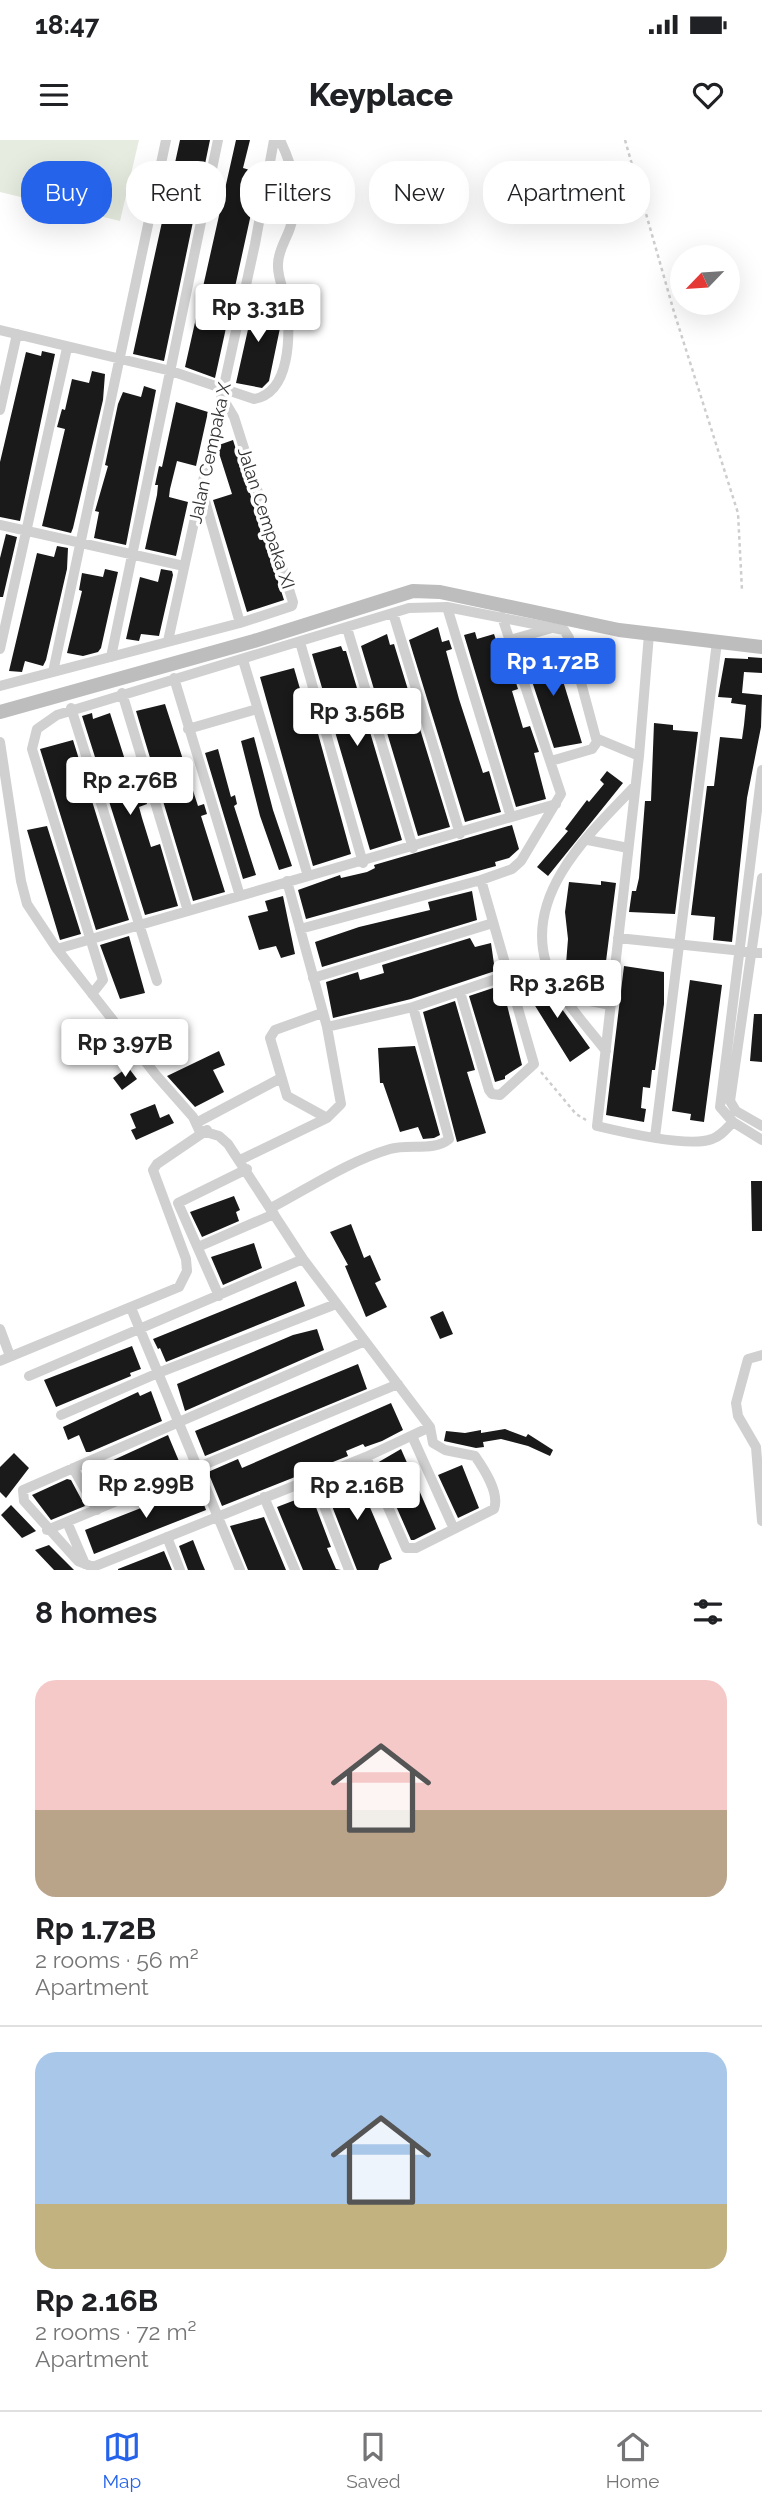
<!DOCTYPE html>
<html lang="en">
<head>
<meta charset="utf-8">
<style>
	body { margin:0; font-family:Raleway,sans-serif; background:#f2f2f2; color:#202124; height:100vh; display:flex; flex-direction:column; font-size:26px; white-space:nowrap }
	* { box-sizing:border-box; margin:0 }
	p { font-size:23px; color:#757577 }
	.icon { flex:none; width:38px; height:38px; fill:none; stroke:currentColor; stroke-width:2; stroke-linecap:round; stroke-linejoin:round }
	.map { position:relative; height:1430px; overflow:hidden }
	.side { display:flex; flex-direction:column; background:#fff; flex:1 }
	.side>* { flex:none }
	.banner { position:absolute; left:21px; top:21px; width:721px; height:63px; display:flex; gap:14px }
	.needle { width:46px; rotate:245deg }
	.fabs { position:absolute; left:670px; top:105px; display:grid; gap:14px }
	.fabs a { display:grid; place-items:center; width:70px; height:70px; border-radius:50%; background:#fff; box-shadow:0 7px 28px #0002; font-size:35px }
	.price { position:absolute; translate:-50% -60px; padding:0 16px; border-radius:7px; background:#fff; color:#222; font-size:23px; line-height:46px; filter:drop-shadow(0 2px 4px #0008) }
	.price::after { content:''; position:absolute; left:50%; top:42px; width:21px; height:16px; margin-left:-10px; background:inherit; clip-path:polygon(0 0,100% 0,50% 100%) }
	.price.on { background:#2563eb; color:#fff }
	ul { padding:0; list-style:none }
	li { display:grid; align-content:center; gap:14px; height:371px; padding:0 35px }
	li+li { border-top:2px solid #e0e0e0 }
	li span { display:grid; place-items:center; height:217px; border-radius:21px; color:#555 }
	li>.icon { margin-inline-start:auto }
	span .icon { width:126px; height:126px; fill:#fffc; stroke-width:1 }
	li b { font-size:30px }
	h2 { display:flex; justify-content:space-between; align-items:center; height:84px; padding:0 35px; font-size:30px }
	.tag { padding:0 24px; border-radius:28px; background:#fff; box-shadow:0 7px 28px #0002; font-size:24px; line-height:63px }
	.tag.on { background:#2563eb; color:#fff }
	.status { display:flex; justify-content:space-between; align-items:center; height:49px; padding:0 35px; background:#fff; direction:ltr }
	.status svg { height:19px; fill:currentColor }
	header { display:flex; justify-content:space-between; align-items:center; height:91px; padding:0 35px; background:#fff; font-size:32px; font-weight:800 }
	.tabs { display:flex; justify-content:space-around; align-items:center; height:98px; border-top:2px solid #e0e0e0; background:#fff; font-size:19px; color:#757577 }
	.tabs a { display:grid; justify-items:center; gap:4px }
	.tabs .on { color:#2563eb }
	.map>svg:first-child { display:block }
	.green { fill:#e6ecdf }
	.building { fill:#1a1a1a }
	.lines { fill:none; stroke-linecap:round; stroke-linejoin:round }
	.path { stroke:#cdcdcd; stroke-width:2.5; stroke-dasharray:3.5 3.5; stroke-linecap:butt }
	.street { stroke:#d0d0d0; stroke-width:10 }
	.secondary { stroke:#bdbdbd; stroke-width:14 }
	.labels { text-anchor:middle; stroke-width:7; stroke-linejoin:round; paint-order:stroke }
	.street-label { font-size:18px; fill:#333; stroke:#fff }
</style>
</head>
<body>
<div class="status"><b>18:47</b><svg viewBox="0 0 49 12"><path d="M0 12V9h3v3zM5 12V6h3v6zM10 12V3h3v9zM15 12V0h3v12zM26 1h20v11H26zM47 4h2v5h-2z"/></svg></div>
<header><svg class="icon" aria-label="menu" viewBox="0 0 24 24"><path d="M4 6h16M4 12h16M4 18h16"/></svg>Keyplace<svg class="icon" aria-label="heart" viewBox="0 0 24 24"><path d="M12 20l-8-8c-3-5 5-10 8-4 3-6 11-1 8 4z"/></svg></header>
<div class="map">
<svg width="762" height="1430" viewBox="0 0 762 1430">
	<rect width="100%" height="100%" fill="#fff"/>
	<path class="green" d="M0,0H139L120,81L0,52Z"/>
	<path class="building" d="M180,0H210L164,221L133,214Z
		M236,0H250L243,28L260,33L215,238L185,227Z
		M254,144L267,147L263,184L280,188L269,241L262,248L236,243L251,176L247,175Z
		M42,211L55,214L20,381L0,377V322L26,212L41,216Z
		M92,231L105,234L103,260L73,388L71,393L42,386L65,289L57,287L62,269L65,270L72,239L89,243Z
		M144,246L156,250L126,405L94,398L99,372L95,371L108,326L105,325L118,264L123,252L141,257Z
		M176,262L208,272L196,326L177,321L170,349L169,357L188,362L176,416L145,409L157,355L158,345H155L159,326L162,327Z
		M233,300L284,460L247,472L213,360L232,354L218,310L219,305Z
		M6,394L17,397L3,457H0V418Z
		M57,406L68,408L67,429L46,520L43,526L25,521L22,532L9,531L37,413L54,417Z
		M105,429L118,432L101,508L98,512L83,516L67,513L82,451L79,450L82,433L103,437Z
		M161,429L172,431L173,435L159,496L141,494L139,501L126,499L140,437L158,442Z
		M438,487L442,502L449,500L452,509L446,511L459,559L483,633L489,631L501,672L465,682L409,500Z
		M475,492L477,499L494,494L505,526L510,524L518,549L512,551L523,588L530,586L539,612L534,613L546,659L516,667L464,495Z
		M387,494L390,505L394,504L450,687L418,696L361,506Z
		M552,505L582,603L554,608L525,520L541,515L539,509Z
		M341,506L343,511H346L402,700L370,710L312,514Z
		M748,517L762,518V533L744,532L742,553L762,555L761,587L747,658L732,802L713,800L715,777L691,775L707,646H714L720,597L742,599L744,585L746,565L731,563L732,558L718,557L725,518L748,519Z
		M294,528L309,580L314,579L351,714L313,726L260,537Z
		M165,564L198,666L204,664L207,674L201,676L225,752L193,761L136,571Z
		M92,573L93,579L110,573L134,648L142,646L147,664L139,667L142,678L151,707L160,704L178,766L145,775L82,576Z
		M654,583L673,585V590L698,592L675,774L629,772L632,751H636L639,738L645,661H651Z
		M254,597L273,670L292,726L279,730L260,676L241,601Z
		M73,600L129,780L96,790L40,609Z
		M218,609L231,657L235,655L237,664L234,666L256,735L243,739L205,613Z
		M607,631L623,643L548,736L537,727L568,691L565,689L587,660L589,662L604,644L600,640Z
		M512,685L519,709L509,718L495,722L496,726L306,779L298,750L340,735L341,738L367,732L375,728L374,725Z
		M47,686L81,794L60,800L27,690Z
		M601,741L616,743L605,829L566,824L568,799L565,772L569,742L601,745Z
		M472,751L477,780L322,827L315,802L359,787L430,770L428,762Z
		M283,756L295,814L281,818L276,806L259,810L248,776L268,771L265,761Z
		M129,796L145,853L120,859L100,805Z
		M470,798L475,807L491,803L495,831L411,859L333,878L326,842L358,832L360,840L384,833L382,825Z
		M624,826L664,832V864L655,930H652L650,948L643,947L641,968L646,969L644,982L606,975Z
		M539,837L590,908L570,922L524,848Z
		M690,840L722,845L704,982L690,980L691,974L672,971Z
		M499,846L500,854L504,853L522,925L505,936V939L495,942L469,856Z
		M455,861L475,930L467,932L486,993L457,1002L423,872Z
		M754,874H762V922L750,921Z
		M415,906L440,995L434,998L423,999L418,987L400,992L383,943H380L378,908Z
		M219,911L225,925L213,930L224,952L195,967L167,936Z
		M128,927L137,939L122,950L113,938Z
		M155,964L160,978L169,974L174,983L136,1000L131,990L136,988L130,974Z
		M751,1041H762V1091H752Z
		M234,1056L240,1070L236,1072L239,1081L202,1097L190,1072Z
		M351,1084L364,1118L370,1115L381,1140L375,1143L387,1167L366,1177L345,1126L348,1125L330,1092Z
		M254,1103L262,1128L223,1145L211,1117Z
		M296,1141L305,1166L166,1222L160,1208L158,1209L153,1199Z
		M443,1171L453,1194L440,1199L430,1177Z
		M317,1189L324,1210L185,1271L177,1244L293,1195Z
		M132,1206L141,1229L130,1233L131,1236L56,1267L44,1240Z
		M358,1224L367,1249L205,1316L195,1291Z
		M151,1251L162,1281L90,1312H86L79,1295L68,1300L63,1287L138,1252L140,1256Z
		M391,1263L403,1290L382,1301L365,1307L363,1304L346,1311L348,1316L222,1366L208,1332L238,1319L242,1328Z
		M505,1289L526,1297L528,1294L553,1310L550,1316L528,1306L501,1299L483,1302L484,1307L476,1308L444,1301L446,1291L465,1293L481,1290V1293Z
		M168,1295L181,1326L100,1359L85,1333Z
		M401,1309L436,1389L414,1400H411L377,1323Z
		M14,1313L29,1328L6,1358L0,1352V1327Z
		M462,1325L479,1368L458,1378L438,1335Z
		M354,1330L392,1419L380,1424L378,1430H357L323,1343Z
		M67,1339L71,1340L85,1366L51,1380L32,1355Z
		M197,1346L206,1370L94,1414L85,1390Z
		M311,1354L331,1407L327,1408L336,1429L341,1430H303L277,1367Z
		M11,1365L36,1391L22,1398L1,1375Z
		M264,1377L286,1430H248L230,1386Z
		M193,1400L202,1423L205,1430H188L179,1406Z
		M49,1405L74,1430H54L35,1410Z
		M164,1411L172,1430H118V1429Z"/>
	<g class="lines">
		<path class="path" d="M625,0L674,172L738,373L742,450
			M541,932L576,974L586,980"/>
		<path class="street" d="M0,190L171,231L254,259C291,253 290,194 287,166C285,152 277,138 278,124C278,111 286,100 290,88C301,57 294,29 280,0
			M0,270L17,194
			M203,354L240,483
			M0,385L184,426
			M447,467L511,677
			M393,473L460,694
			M347,488L413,708
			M649,494L639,616L597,986C622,992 689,1008 712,999C721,996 726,989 733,982
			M510,500L552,488
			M168,501L255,104L274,0
			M300,502L363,723
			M0,509L67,208
			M111,517L218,0
			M243,520L308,736
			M53,532L166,0
			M174,538L240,756
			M0,546L240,483L292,466L293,462L234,277L222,257
			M122,553L188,771
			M71,568L157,841
			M188,589L257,569
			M598,599L639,616
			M0,602L21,741L27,764L57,809L156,935L193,977L199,990L219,996L228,1004L303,1119L430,1287L433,1303L445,1310L475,1316C484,1329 500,1353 494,1369L416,1408H406L366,1317
			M762,630L720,967L733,982L762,1000
			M588,700L628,708
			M762,738L730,961L736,971L762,986
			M287,741L327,887L413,867L508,835
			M300,789L481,740
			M618,798L762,813
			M57,809L556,664
			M313,838L493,783
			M460,852L489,950L492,954L500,955L534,924L481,740L512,729L521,721L561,654L502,477
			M92,854L103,840L32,609L37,589L57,575L409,468L447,467L564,490L569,498L597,602L592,609L551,621
			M570,862L585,860L611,865
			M322,873L275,890L270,898L287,956L327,978L341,964L327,887
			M606,911C586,885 556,854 546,823C525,752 591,692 635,646
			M198,982L281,938
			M655,997L717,502
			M240,1020L327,978
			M271,1068C309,1048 349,1021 390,1009C408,1003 434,1012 449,999L413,867
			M198,1107L274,1074
			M219,1156L178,1063L247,1029
			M131,1168L240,1430
			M0,1189L10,1216
			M363,1202L23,1350L24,1361L78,1421L93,1427L366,1317L430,1287
			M762,1215L748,1219L736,1263L738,1276L756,1307L762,1381
			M0,1221L179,1147L187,1131L186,1119L153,1030L157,1024L207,990
			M29,1236L303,1119
			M61,1275L158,1233L336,1164
			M412,1296L454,1389
			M73,1328L97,1370
			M313,1338L349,1430
			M264,1357L295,1430
			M67,1382L85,1424
			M47,1390L398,1244
			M167,1397L180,1430"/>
		<path class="secondary" d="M0,572L254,501L413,451L440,452L619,490L762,507"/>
	</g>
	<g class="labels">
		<g class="street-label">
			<text transform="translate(210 313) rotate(-78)" y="6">Jalan Cempaka X</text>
			<text transform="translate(266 378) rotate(72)" y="6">Jalan Cempaka XI</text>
		</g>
	</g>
</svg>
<div class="fabs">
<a><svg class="needle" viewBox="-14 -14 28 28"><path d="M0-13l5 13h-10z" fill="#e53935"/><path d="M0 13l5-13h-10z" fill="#757577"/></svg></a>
</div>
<b class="price" style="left:258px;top:204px">Rp 3.31B</b>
<b class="price on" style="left:553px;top:558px">Rp 1.72B</b>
<b class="price" style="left:357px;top:608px">Rp 3.56B</b>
<b class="price" style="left:130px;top:677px">Rp 2.76B</b>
<b class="price" style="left:557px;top:880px">Rp 3.26B</b>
<b class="price" style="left:125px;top:939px">Rp 3.97B</b>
<b class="price" style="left:146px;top:1380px">Rp 2.99B</b>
<b class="price" style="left:357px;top:1382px">Rp 2.16B</b>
<div class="banner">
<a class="tag on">Buy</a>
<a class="tag">Rent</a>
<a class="tag">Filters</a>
<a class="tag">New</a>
<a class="tag">Apartment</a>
</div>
</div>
<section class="side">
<h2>8 homes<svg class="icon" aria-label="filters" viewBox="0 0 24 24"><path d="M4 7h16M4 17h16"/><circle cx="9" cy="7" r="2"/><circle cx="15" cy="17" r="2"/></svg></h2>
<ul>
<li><span style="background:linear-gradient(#f6c9c9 60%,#b9a48a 0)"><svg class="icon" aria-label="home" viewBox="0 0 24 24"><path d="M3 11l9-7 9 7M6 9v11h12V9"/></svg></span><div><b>Rp 1.72B</b><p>2 rooms · 56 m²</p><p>Apartment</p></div></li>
<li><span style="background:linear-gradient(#a9c7e8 70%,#c2b280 0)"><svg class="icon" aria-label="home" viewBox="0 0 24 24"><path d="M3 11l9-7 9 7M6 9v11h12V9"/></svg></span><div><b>Rp 2.16B</b><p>2 rooms · 72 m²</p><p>Apartment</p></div></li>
</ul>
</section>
<nav class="tabs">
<a class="on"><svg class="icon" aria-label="map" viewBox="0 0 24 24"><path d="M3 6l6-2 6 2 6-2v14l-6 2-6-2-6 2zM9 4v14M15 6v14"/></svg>Map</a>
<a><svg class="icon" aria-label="saved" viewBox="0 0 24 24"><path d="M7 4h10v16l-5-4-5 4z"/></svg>Saved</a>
<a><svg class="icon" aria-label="home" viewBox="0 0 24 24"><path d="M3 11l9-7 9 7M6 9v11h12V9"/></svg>Home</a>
</nav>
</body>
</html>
